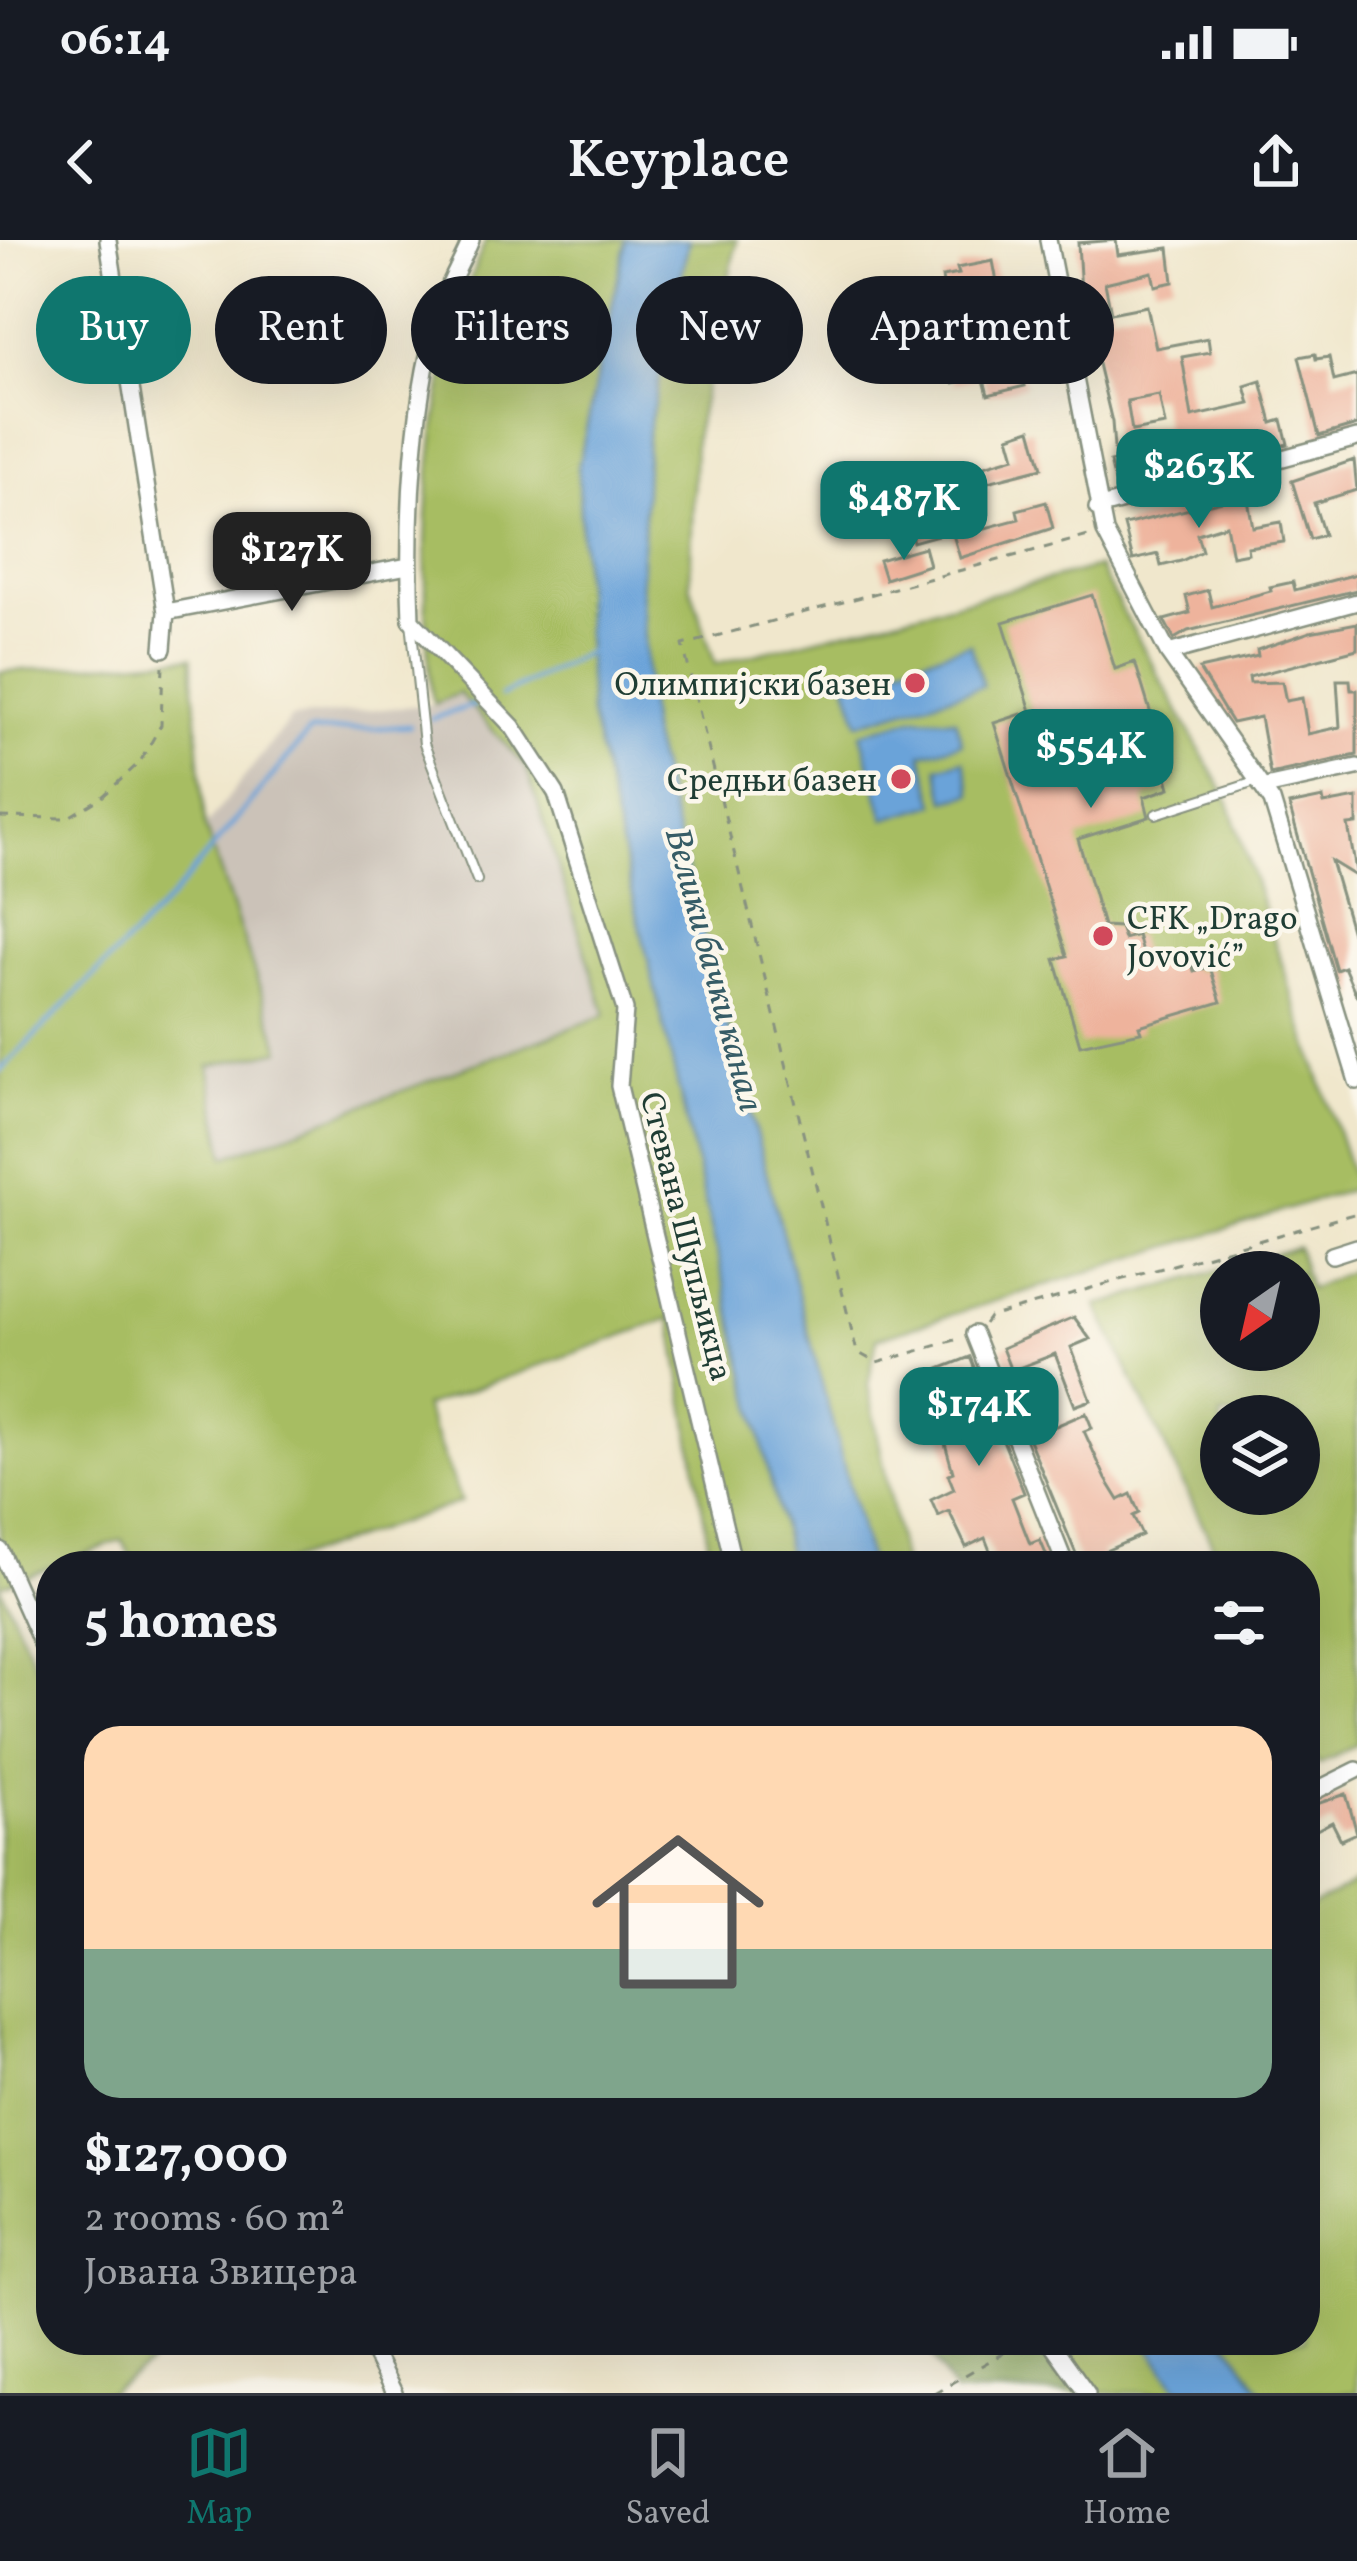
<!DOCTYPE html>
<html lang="en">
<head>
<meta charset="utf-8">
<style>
	body { margin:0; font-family:Vollkorn,serif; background:#242831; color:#f1f3f6; height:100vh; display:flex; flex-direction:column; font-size:45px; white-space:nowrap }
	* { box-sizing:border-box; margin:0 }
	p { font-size:39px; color:#9ea1a6 }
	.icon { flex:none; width:66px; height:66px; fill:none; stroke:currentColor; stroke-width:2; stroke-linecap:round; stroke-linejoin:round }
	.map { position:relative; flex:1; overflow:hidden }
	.panel { position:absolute; left:36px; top:1311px; width:1284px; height:804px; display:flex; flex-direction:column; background:#171b24; border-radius:48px; box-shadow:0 12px 48px #0002 }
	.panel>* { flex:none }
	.hud { position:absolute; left:36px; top:36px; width:1287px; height:108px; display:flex; gap:24px }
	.needle { width:78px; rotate:214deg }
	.buttons { position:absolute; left:1200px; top:1011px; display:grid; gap:24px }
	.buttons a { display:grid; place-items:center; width:120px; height:120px; border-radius:50%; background:#171b24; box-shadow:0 12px 48px #0002; font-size:60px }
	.price { position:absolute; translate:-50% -102px; padding:0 27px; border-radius:24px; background:#0f766e; color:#fff; font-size:39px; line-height:78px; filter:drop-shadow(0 3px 6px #0008) }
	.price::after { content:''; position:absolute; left:50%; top:72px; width:36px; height:27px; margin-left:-18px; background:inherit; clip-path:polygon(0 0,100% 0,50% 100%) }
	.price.current { background:#222; color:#fff }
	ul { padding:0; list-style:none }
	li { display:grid; align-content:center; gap:24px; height:636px; padding:0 48px }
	li span { display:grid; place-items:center; height:372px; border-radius:36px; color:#555 }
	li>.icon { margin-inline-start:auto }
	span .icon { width:216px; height:216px; fill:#fffc; stroke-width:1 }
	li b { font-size:51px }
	h2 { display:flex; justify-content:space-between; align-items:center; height:144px; padding:0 48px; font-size:51px }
	.tag { padding:0 42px; border-radius:54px; background:#171b24; box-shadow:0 12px 48px #0002; font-size:42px; line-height:108px }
	.tag.current { background:#0f766e; color:#fff }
	.status { display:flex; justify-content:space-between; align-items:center; height:84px; padding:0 60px; background:#171b24; direction:ltr }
	.status svg { height:33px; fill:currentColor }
	header { display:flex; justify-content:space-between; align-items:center; height:156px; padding:0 48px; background:#171b24; font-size:54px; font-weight:600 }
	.menu { display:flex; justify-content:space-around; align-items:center; height:168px; border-top:3px solid #363941; background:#171b24; font-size:33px; color:#9ea1a6 }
	.menu a { display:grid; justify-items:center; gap:6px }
	.menu .current { color:#0f766e }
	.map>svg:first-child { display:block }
	.industrial { fill:#cbc2b8 }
	.green { fill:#a7bd62; stroke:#637d4b; stroke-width:3; fill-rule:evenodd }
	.forest { fill:#85a458; stroke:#527046; stroke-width:3 }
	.water { fill:#6ba3d9; stroke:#457086; stroke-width:3 }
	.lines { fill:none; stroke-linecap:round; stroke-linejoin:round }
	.stream { stroke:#6ba3d9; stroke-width:4.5 }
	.building { fill:#eeb39c; fill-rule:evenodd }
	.service-casing { stroke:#889280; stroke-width:12 }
	.minor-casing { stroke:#889280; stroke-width:20 }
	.path { stroke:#889280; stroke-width:3; stroke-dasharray:9 9; stroke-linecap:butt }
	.service { stroke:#fff; stroke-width:8 }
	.minor { stroke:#fff; stroke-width:15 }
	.poi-dot { fill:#d1495b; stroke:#fbf7ec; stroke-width:4.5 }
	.labels { text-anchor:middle; stroke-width:9; stroke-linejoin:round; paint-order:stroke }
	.poi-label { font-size:33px; fill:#1f3d34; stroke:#fbf7ec; text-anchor:end }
	.street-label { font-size:33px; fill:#1f3d34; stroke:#fbf7ec }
	.water-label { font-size:36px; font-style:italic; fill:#365c66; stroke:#fbf7ec }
</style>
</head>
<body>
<div class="status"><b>06:14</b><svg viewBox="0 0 49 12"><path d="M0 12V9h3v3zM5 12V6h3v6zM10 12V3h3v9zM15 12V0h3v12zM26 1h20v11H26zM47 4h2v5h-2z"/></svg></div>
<header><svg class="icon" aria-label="back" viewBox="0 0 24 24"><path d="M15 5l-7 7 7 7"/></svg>Keyplace<svg class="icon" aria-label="share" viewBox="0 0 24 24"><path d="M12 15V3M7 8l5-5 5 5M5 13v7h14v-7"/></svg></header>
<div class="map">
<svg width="1357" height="2153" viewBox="0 0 1357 2153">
	<rect width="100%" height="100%" fill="#fbf7ec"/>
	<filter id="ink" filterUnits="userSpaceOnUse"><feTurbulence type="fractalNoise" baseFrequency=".00833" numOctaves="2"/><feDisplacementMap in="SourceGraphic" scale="24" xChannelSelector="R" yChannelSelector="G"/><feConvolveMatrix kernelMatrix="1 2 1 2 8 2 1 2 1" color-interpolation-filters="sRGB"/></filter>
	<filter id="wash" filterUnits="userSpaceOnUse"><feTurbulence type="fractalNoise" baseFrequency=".004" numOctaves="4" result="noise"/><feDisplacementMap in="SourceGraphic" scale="48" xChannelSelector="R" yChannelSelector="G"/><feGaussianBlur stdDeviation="2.7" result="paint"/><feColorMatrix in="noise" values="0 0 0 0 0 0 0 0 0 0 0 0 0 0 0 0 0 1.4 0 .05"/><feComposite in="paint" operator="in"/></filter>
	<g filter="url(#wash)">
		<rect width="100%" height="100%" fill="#f0e7cc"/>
		<path class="industrial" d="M459,453L526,527L607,775L225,917L208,826L281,809L205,587L291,478L434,464Z"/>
		<path class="green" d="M486,0H626L578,228L590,473L791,1326H712L671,1078L424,1167L461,1262L274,1326H136L122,1300L0,1346L51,1459V2100H183L108,2153H0V432L192,417L205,587L281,810L209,826L225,917L606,775L526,527L459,453L434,464L431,450C418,302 426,137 486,0Z
			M689,0H737L695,197L690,344L715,424L1098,327L1228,560L1356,948L877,1098L868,1145L903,1326H870L650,492L641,345L647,196Z
			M1297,1007L1309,1049L1357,1028V1504L1318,1524L1305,1497V1326H1223L1097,1066ZM1221,1032H1299V1110H1221ZM1221,1176H1299V1254H1221Z
			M1357,1642V2153H1263L1227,2100H1305V1670Z
			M1034,2100H1144L1182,2153H1070Z"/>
		<path class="forest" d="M922,2100H1034L1070,2153H954Z"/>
		<path class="water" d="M626,0H689L647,196L641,345L650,492L870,1326H791L590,473L578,228Z
			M970,404L983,446L859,483L846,441Z
			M916,477L955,479L962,503L922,514L936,564L885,579L861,493Z
			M964,520L972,554L946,560L938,527Z
			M1144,2100H1226L1263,2153H1182Z"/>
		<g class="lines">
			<path class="stream" d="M501,456L592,410
				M431,479L477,464
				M0,831L170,659L309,492L410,486"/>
		</g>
		<g id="blocks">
			<path class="building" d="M1116,0L1118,15L1169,8L1173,42L1155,46L1152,32L1105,43L1111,73L1147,66L1156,108L1208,98L1210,112L1182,117L1192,177L1250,164L1245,146L1261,141L1272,183L1282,180L1288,204L1240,214L1236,196L1200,204L1203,218L1171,225L1173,235L1117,250L1110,222L1115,221L1112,182L1081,53L1078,3ZM1159,155L1165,185L1132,191L1127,161Z
				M993,21L998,47L945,57L942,37L959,34L957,28Z
				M1007,70L1025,146L988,155L983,136L954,143L944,105L934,108L929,89Z
				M1315,114L1316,119L1329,117L1334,141L1357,135V185L1319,196L1299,117Z
				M1031,189L1042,228L988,242L984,226L1015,217L1009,196Z
				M1354,220L1357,250L1314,263L1324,295L1310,299L1292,241Z
				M1247,255L1253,287L1281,282L1284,302L1247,307L1248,313L1232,316L1226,285L1197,294L1202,311L1181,321L1161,326L1158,314L1133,320L1124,285Z
				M960,257L971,292L1019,279L1017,270L1046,262L1053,288L960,318L952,291L913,302L904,270Z
				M924,307L929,325L885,339L879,320Z
				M1357,334V350L1188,391L1174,399L1164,380L1190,373L1186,356L1208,350L1212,367L1271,351L1270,347L1293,342L1295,350Z
				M1092,355L1115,429L1135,422L1154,484L1161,482L1176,528L1165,531L1170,548L1144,557L1149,577L1078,599L1103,686L1120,687L1124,699L1137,695L1145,723L1188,711L1194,731L1210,727L1221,762L1139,786L1141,792L1080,805L1055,719L1067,716L994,483L1031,471L1003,382Z
				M1357,383V409L1249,437L1250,443L1282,442L1286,461L1302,458L1308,494L1340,487L1337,440H1350L1351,450H1357V515L1270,534L1260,477L1232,483L1199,429L1258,416L1257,410L1310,392Z
				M1323,558L1324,564L1357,558V584L1348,585L1357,637L1331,621L1357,710V757L1344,727L1336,730L1289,565Z
				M1074,1077L1090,1099L1071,1107L1091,1160L1075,1166L1055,1114L1011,1131L1002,1108Z
				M970,1117L1024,1253L1012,1258L1030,1304L1040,1300L1051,1326H996L985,1298L966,1307L949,1271L938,1276L931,1260L954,1249L948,1234L953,1232L932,1157L924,1160L918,1145L929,1141L926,1134Z
				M1086,1173L1092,1188L1084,1191L1106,1239L1119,1260L1131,1254L1139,1273L1133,1276L1142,1295L1101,1313L1107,1326H1081L1023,1185L1044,1176L1049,1189Z
				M1346,1554L1357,1593L1341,1600L1332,1582L1305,1596V1568Z"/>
		</g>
	</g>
	<g filter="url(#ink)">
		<use href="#blocks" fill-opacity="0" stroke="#889280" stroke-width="3"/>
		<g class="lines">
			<g class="service-casing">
				<path id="service" d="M411,382L424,504L477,640
					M1156,574L1258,541"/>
			</g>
			<g class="minor-casing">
				<path id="minor" d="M108,0L166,372L163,409
					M471,0C463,20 451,39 444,59C411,150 407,284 411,380L513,487L556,553L625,770L619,846L734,1326
					M1048,0L1105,292L1168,413L1272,561L1357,841
					M1097,268L1357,198
					M166,372L408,326
					M1168,413L1357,362
					M1265,547L1357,527
					M1332,1015L1357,1007
					M974,1094L1066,1326
					M0,1310L51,1424
					M1305,1556L1357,1530
					M367,2100L394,2153
					M1049,2100L1087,2153"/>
			</g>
			<path class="path" d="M0,577L67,578L101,558L140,522L161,485L163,425
				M984,1084L989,1077L1357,973
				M955,1100L877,1123L857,1112L683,405L1092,295
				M934,2153L1026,2100"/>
			<use href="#service" class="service"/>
			<use href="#minor" class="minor"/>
		</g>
	</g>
	<g class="poi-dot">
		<circle cx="915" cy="443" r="12"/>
		<circle cx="901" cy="539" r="12"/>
		<circle cx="1103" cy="696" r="12"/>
	</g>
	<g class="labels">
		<g class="poi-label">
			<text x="891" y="455">Олимпијски базен</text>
			<text x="877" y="551">Средњи базен</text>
			<text x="1127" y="689" text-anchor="start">CFK „Drago<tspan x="1127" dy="38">Jovović”</tspan></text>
		</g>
		<g class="street-label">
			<text transform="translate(688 996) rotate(76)" y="12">Стевана Шупљикца</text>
		</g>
		<g class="water-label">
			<text transform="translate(716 729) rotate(75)" y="13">Велики бачки канал</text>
		</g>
	</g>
</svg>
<div class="buttons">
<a><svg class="needle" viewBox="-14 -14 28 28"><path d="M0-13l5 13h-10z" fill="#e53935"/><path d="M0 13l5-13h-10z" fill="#9ea1a6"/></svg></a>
<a><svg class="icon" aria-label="layers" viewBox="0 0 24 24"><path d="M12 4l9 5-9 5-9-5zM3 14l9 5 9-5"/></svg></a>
</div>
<b class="price" style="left:1199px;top:291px">$263K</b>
<b class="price" style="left:904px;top:323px">$487K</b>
<b class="price current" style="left:292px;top:374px">$127K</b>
<b class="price" style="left:1091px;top:571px">$554K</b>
<b class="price" style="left:979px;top:1229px">$174K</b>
<div class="hud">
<a class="tag current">Buy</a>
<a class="tag">Rent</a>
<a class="tag">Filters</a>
<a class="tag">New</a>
<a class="tag">Apartment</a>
</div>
<section class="panel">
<h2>5 homes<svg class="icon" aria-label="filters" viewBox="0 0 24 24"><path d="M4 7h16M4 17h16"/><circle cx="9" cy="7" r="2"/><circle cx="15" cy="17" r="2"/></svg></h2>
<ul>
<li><span style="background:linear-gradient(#ffd9b3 60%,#7fa58c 0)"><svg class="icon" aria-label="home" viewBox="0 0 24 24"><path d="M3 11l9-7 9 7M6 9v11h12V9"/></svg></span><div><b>$127,000</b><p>2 rooms · 60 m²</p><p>Јована Звицера</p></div></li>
</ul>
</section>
</div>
<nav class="menu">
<a class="current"><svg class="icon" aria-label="map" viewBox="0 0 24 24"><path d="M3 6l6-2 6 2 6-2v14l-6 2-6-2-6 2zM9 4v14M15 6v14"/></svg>Map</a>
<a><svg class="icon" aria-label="saved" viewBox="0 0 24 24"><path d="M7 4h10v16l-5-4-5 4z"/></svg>Saved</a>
<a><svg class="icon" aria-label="home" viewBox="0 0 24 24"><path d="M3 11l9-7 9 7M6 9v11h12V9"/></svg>Home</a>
</nav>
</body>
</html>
